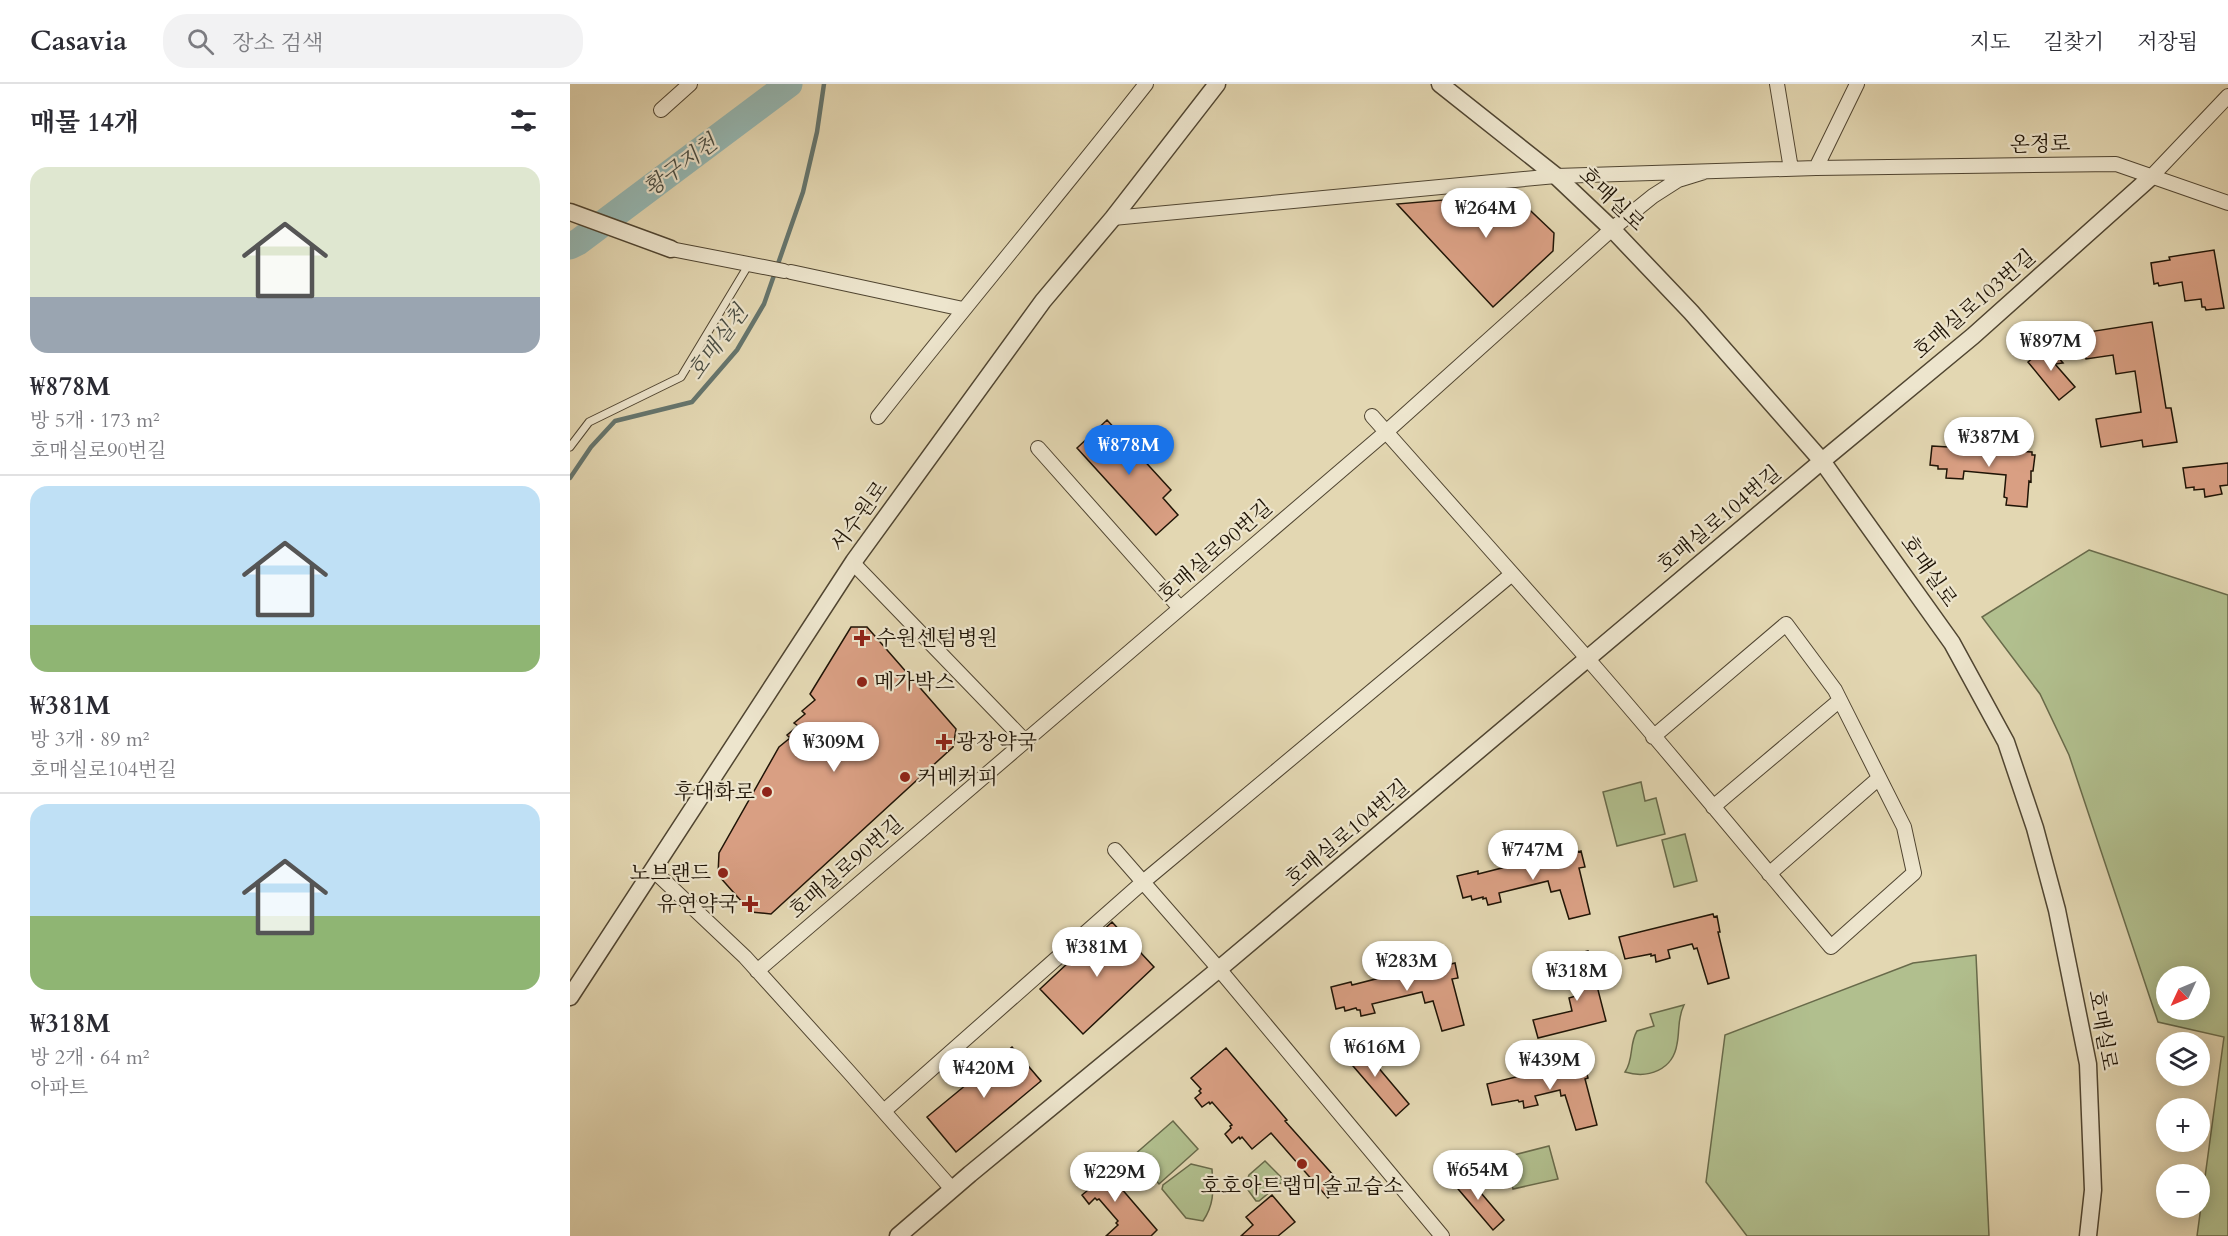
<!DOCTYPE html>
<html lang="ko">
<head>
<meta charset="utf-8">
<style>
	body { margin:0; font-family:Cardo,"Noto Serif KR",serif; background:#f2f2f3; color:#2b2b33; height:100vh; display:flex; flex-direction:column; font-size:22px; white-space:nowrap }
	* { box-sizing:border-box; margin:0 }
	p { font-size:20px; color:#7c7c81 }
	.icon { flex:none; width:33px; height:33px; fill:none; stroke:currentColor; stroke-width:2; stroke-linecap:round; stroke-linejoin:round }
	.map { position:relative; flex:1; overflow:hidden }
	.sheet { display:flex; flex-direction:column; background:#fff; width:570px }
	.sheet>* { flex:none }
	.needle { width:39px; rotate:226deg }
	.buttons { position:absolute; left:1586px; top:882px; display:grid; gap:12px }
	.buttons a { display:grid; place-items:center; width:54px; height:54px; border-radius:50%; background:#fff; box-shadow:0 3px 15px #0003; font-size:30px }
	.price { position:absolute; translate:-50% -51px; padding:0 14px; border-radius:21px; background:#fff; color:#222; font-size:20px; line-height:39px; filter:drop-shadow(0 2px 3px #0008) }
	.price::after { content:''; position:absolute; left:50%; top:36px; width:18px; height:14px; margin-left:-9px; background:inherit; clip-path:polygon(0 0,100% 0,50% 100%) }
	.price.on { background:#1a73e8; color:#fff }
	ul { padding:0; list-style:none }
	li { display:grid; align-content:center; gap:12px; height:318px; padding:0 30px }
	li+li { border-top:2px solid #e1e1e2 }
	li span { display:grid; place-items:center; height:186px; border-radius:18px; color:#555 }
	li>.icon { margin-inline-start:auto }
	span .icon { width:108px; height:108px; fill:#fffc; stroke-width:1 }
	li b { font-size:26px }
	h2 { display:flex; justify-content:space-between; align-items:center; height:72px; padding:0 30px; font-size:26px }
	header { display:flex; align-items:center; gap:36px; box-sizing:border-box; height:84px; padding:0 30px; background:#fff; border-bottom:2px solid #e1e1e2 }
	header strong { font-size:28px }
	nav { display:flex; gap:33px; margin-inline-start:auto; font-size:21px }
	.search { width:420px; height:54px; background:#f2f2f3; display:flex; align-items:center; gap:15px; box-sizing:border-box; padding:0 21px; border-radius:24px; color:#7c7c81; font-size:22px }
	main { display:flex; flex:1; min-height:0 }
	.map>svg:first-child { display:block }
	.green { fill:#b1bf8e; stroke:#686a4a; stroke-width:1.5; fill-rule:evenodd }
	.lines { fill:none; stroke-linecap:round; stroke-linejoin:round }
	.stream { stroke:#66766e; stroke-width:4.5 }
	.river { stroke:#96b8b3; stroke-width:27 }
	.building { fill:#d99f83; stroke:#1f1406; stroke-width:1.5 }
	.service-casing { stroke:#504531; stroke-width:9 }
	.minor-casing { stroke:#504531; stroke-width:16 }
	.tertiary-casing { stroke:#504531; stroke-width:19 }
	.service { stroke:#ede5cd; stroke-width:7 }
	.minor { stroke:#ede5cd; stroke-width:14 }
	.tertiary { stroke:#ede5cd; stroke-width:16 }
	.poi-dot { fill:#8f2418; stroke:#ede5cd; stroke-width:2 }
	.labels { text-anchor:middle; stroke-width:4.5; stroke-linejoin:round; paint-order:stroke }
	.street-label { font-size:21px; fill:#1f1406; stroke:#ede5cd }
	.poi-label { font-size:21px; fill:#1f1406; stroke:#ede5cd; text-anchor:start }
	.water-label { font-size:22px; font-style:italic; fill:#494d43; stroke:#ede5cd }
</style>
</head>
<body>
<header>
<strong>Casavia</strong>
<div class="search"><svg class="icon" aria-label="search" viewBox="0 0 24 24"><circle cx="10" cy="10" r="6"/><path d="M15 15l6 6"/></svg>장소 검색</div>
<nav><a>지도</a><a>길찾기</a><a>저장됨</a></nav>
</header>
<main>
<section class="sheet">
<h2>매물 14개<svg class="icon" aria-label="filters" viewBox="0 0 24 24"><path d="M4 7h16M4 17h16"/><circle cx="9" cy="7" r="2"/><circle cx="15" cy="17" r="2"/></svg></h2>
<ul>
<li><span style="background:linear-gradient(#dfe7d0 70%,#9aa5b1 0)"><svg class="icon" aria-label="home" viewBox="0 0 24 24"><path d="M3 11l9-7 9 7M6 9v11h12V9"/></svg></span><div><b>₩878M</b><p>방 5개 · 173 m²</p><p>호매실로90번길</p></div></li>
<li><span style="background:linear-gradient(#bfe0f5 75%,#8fb573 0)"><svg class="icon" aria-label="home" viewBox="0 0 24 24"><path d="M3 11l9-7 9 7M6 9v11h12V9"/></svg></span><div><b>₩381M</b><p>방 3개 · 89 m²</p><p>호매실로104번길</p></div></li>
<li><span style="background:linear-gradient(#bfe0f5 60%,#8fb573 0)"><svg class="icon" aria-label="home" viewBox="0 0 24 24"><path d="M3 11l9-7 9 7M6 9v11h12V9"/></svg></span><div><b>₩318M</b><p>방 2개 · 64 m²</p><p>아파트</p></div></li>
</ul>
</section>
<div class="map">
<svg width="1658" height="1152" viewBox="0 0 1658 1152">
	<rect width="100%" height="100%" fill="#e3d7b2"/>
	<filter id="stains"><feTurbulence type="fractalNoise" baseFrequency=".00333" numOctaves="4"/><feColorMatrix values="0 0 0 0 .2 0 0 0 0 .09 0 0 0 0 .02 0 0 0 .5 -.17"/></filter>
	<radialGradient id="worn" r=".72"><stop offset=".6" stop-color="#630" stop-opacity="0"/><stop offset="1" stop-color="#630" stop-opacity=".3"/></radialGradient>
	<path class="green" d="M1519,466L1658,511V1152H1627L1654,953L1588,938L1499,671L1470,610L1412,533ZM1596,892H1629V926H1596Z
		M1071,698L1075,717L1086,714L1095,750L1047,762L1033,708Z
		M1115,750L1127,797L1104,803L1092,756Z
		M1406,871L1419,1152H1177L1136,1098L1155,951L1343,879Z
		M1114,921C1107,935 1110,946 1107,960C1103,986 1078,995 1055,988C1064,975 1059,960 1067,947L1084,942L1080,930Z
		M603,1037L628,1065L589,1100L564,1071Z
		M979,1062L988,1095L943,1105L940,1091L928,1094L924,1076Z
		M695,1077L712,1094V1098L689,1117H686L675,1102L679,1091Z
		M621,1080L642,1085C643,1106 645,1119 633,1137L616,1134L592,1105L593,1101Z"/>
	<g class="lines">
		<path class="stream" d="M0,394L21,363L45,337L122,318L167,266L194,220L233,108L247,48L254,0"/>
		<path class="river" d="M0,162L8,158L219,0"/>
	</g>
	<path class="building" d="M943,110L984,149L983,167L923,223L827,120Z
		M1644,166L1654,224L1636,226L1635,223H1632L1631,215L1615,217L1612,198L1589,202L1588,199L1584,200L1581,179L1600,176L1599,173Z
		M1582,238L1596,324H1601L1607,358L1573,363L1572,356L1531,363L1526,335L1571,328L1565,287L1546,290L1543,271L1516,275L1512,249Z
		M1478,261L1493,279L1485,280L1505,303L1489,316L1458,278Z
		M537,336L601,406L593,414L608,431L586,451L507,364Z
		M1362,362L1462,368V371H1465L1463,387H1461V398L1459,397L1457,423L1436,421L1437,414L1434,413L1436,391L1394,387L1393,395L1376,394L1377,385H1368V382L1360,381Z
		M1658,379V401L1650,402L1652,410L1635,413L1634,405L1624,406V403L1616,404L1613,384Z
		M281,543H297L386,645L383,663L201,830L181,828L148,791L149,769L209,663L220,654L217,651L228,642L224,639L235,630L232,627L245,616L240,610Z
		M1007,765L1008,768L1011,767L1015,783L1009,784L1020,830L999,835L990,806L981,808L978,797L929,809L931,818L918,821L916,814L913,815V813L902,816L901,812L893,814L887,792L908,787V790Z
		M1143,830L1144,833L1147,832L1150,848H1148L1159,894L1138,900L1127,864L1124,865L1122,860L1098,866L1100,874L1086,878L1085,871L1081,872V870L1055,875L1049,853Z
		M542,838L584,883L513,950L470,905Z
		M1018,867L1036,937L968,954L963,936L1002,927L999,914L1009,911L999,872Z
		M880,876L881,880L885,879L888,894L882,895L894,941L872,947L863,917L855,919L852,908L802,920L805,929L791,932L790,926H787L786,924L775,927L774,923L766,925L761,903L781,898L782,901Z
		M785,956L839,1020L826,1032L771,968Z
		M442,963L471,997L386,1068L357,1033Z
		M656,964L717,1036L715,1037L772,1101L758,1114L701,1049L682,1065L672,1053L670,1055L669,1053L662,1059L655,1050L661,1044L660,1042L662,1041L642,1018L640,1020L639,1018L632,1023L625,1014L631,1009L629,1007L631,1005L621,994Z
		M1011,977V979H1014L1018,994L1015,995L1027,1041L1006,1046L995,1011L991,1012L990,1006L965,1012L968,1021L954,1024L953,1017L949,1018L948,1016L922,1021L917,1000Z
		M526,1075L587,1146L581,1152H536L548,1141L546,1139L548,1137L529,1115L527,1116L525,1114L519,1120L512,1111L518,1106L516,1104L518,1102L508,1090Z
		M894,1089L934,1136L923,1146L883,1099Z
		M702,1111L725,1138L708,1152H671L683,1141L676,1133Z"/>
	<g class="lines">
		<g class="service-casing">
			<path id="service" d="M0,363L19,338L111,293L179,180"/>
		</g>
		<g class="minor-casing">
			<path id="minor" d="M1207,0L1221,85
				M91,26L120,0
				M1246,84L1287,0
				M1581,93L1658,12
				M543,134L986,92L1246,84L1546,80L1658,119
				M101,165L214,187
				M221,188L393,225
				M802,332C873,413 946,493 1017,574C1100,669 1180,767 1261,863L1344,789L1334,743L1270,616L1265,606L1216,540L1083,653
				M308,333C396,221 488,112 576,0
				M468,364L610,524
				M283,479L455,657
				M1143,723L1270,616
				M545,766L649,885L872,1152
				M83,786L175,873L279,988L382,1105
				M1199,790L1309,694
				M187,887L816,348L1042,145L1083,112L1108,96L1134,88
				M314,1027L573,798L942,490"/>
		</g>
		<g class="tertiary-casing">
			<path id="tertiary" d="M870,0L986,92L1042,145L1121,228L1252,377L1382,559L1436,658L1465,744L1487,826L1518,980L1523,1106L1518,1152
				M0,128L101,165
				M0,913L284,477L473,217L543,134L647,0
				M328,1152L400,1090L649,885L1252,377L1403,252L1581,93"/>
		</g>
		<use href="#service" class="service"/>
		<use href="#minor" class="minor"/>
		<use href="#tertiary" class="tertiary"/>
	</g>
	<g class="poi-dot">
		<path d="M289 545h6v6h6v6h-6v6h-6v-6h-6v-6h6z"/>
		<circle cx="292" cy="598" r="6"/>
		<path d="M371 649h6v6h6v6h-6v6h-6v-6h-6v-6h6z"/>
		<circle cx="335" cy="693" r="6"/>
		<circle cx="197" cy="708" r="6"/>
		<circle cx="153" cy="789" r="6"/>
		<path d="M177 811h6v6h6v6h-6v6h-6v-6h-6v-6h6z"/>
		<circle cx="732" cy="1080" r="6"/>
	</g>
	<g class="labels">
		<g class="street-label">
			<text transform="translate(1470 60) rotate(-1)" y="7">온정로</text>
			<text transform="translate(1042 115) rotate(44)" y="7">호매실로</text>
			<text transform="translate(1404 220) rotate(-41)" y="7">호매실로103번길</text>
			<text transform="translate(289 432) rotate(-54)" y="7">서수원로</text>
			<text transform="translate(1149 435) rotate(-40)" y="7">호매실로104번길</text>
			<text transform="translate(645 467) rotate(-41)" y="7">호매실로90번길</text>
			<text transform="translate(1359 487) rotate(55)" y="7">호매실로</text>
			<text transform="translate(777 749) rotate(-40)" y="7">호매실로104번길</text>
			<text transform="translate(276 783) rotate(-41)" y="7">호매실로90번길</text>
			<text transform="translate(1533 946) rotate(80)" y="7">호매실로</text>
		</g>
		<g class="poi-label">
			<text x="306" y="561">수원센텀병원</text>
			<text x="304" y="605">메가박스</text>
			<text x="386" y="665">광장약국</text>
			<text x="347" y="700">커베커피</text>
			<text x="185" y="715" text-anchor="end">후대화로</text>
			<text x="141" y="796" text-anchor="end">노브랜드</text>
			<text x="168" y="827" text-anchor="end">유연약국</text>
			<text x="732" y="1109" text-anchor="middle">호호아트랩미술교습소</text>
		</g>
		<g class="water-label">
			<text transform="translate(110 81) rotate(-37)" y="8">황구지천</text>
			<text transform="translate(147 258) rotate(-54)" y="8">호매실천</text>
		</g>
	</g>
	<rect width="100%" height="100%" filter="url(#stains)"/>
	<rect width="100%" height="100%" fill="url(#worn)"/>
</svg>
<div class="buttons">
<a><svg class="needle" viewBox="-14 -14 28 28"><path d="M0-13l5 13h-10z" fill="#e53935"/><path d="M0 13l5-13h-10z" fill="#7c7c81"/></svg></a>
<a><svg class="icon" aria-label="layers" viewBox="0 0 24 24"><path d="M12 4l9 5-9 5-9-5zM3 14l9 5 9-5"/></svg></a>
<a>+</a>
<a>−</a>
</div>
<b class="price" style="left:916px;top:155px">₩264M</b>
<b class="price" style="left:1481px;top:288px">₩897M</b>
<b class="price" style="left:1419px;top:384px">₩387M</b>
<b class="price on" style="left:559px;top:392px">₩878M</b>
<b class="price" style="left:264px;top:689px">₩309M</b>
<b class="price" style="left:963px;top:797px">₩747M</b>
<b class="price" style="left:527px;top:894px">₩381M</b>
<b class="price" style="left:837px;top:908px">₩283M</b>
<b class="price" style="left:1007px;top:918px">₩318M</b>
<b class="price" style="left:805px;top:994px">₩616M</b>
<b class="price" style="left:980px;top:1007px">₩439M</b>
<b class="price" style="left:414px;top:1015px">₩420M</b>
<b class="price" style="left:908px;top:1117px">₩654M</b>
<b class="price" style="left:545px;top:1119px">₩229M</b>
</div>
</main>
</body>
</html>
